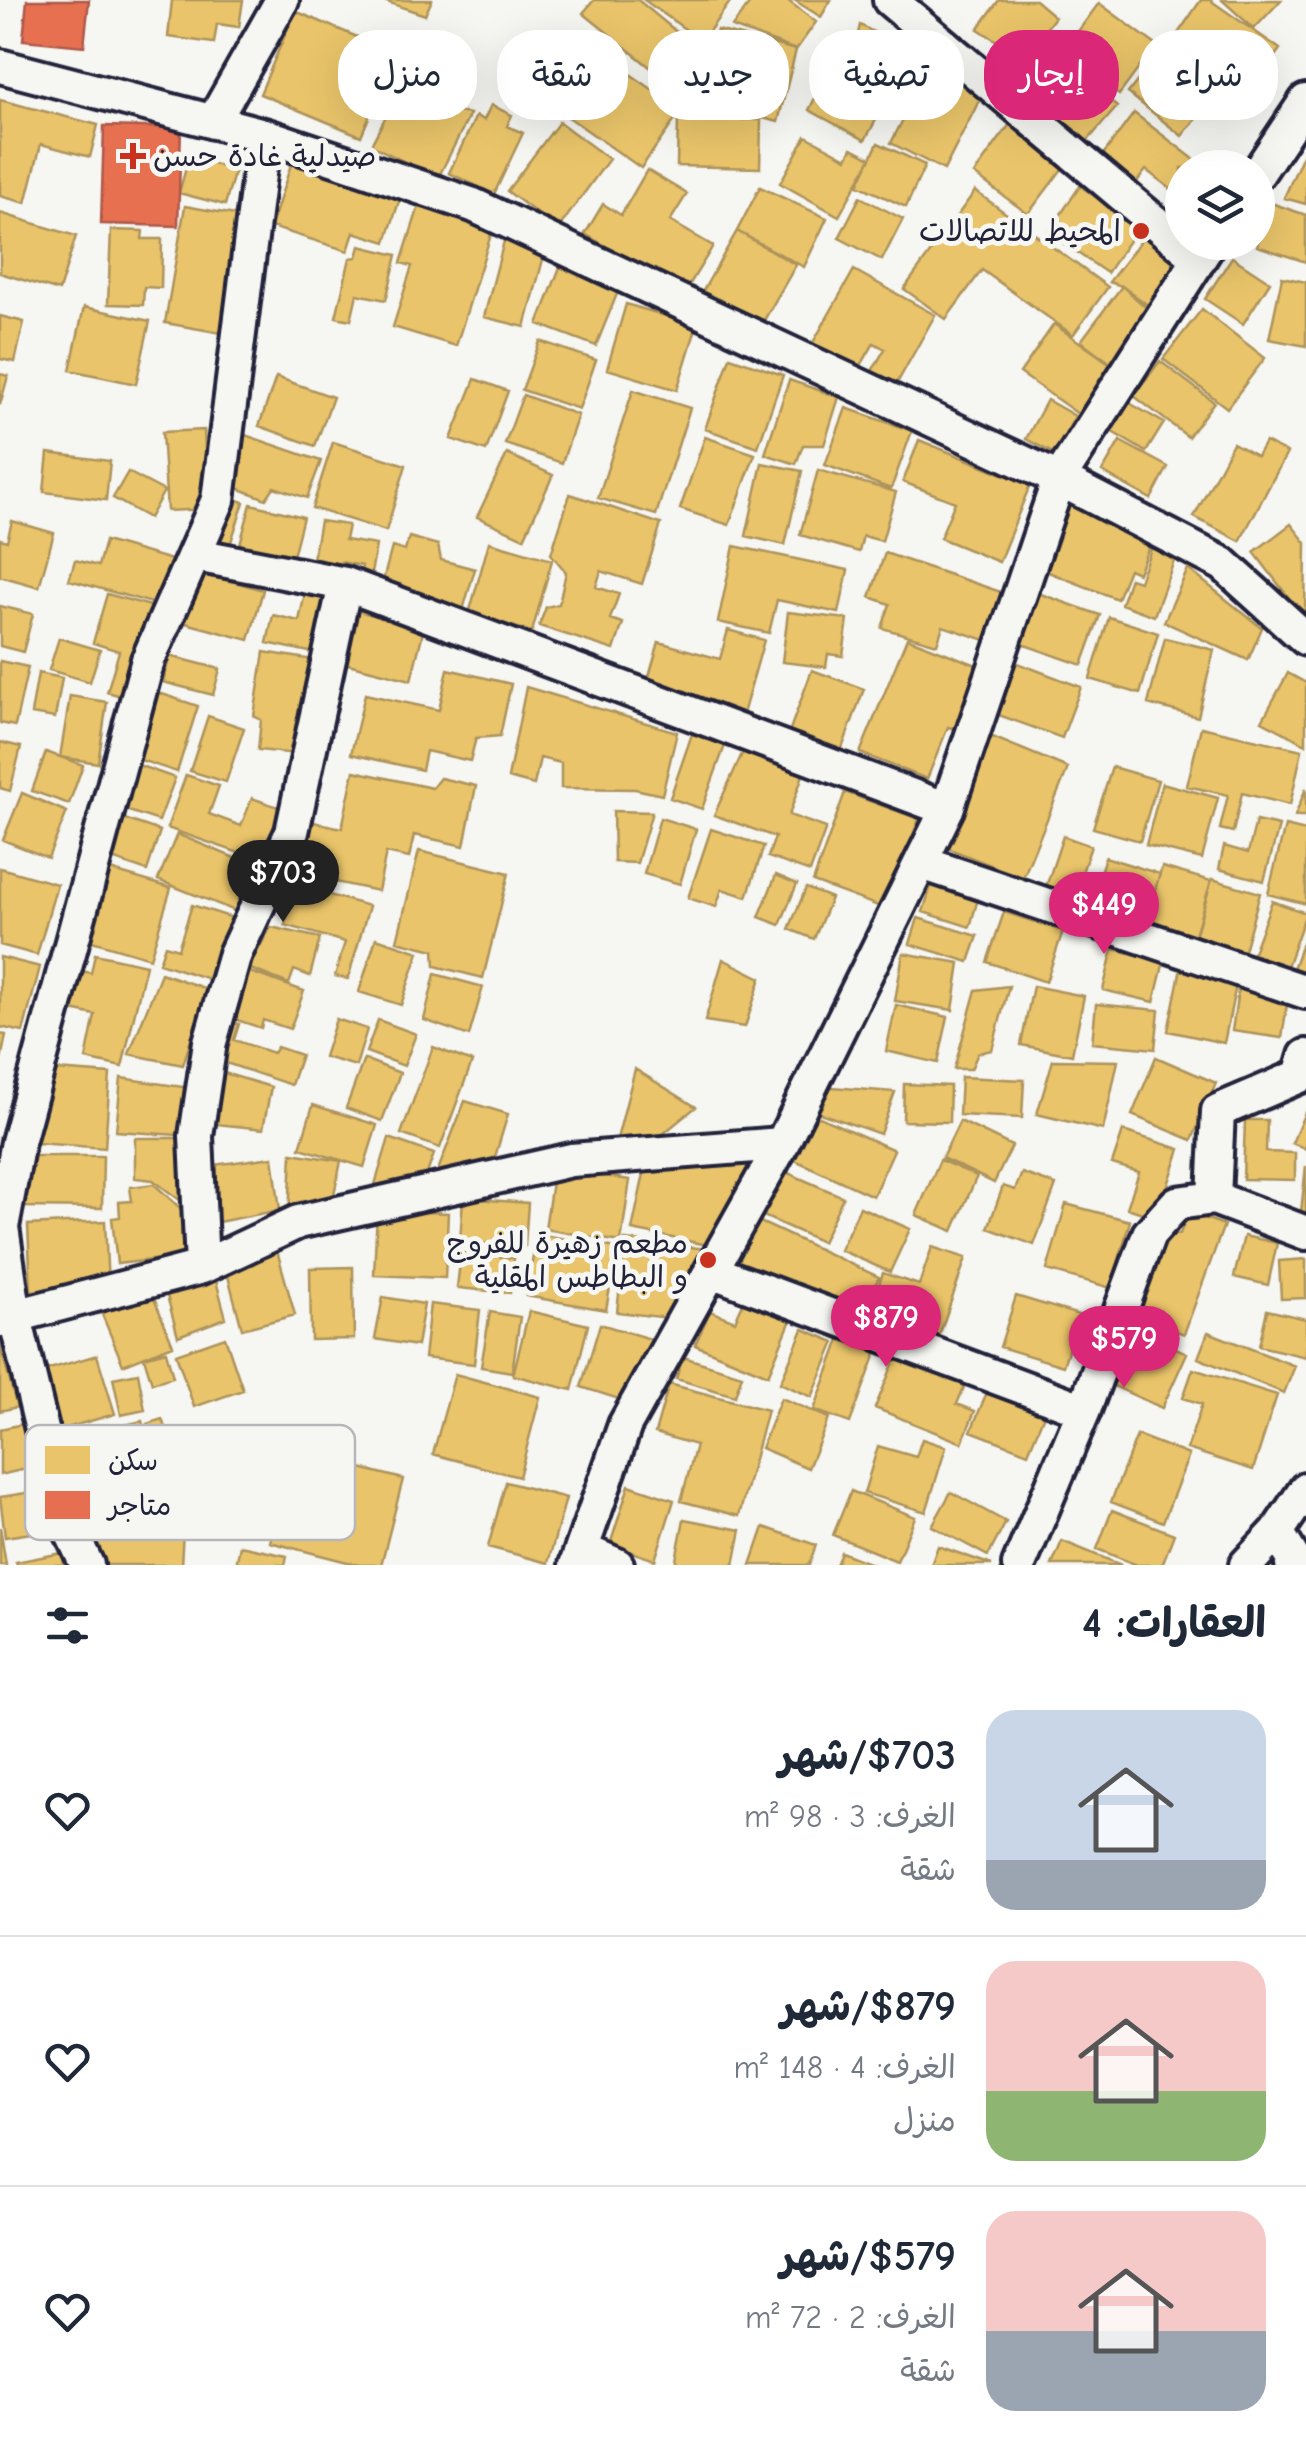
<!DOCTYPE html>
<html lang="ar">
<head>
<meta charset="utf-8">
<style>
	body { margin:0; font-family:"Comic Neue","Playpen Sans Arabic",sans-serif; background:#f2f2f3; color:#1f2937; direction:rtl; height:100vh; display:flex; flex-direction:column; font-size:38px; white-space:nowrap }
	* { box-sizing:border-box; margin:0 }
	p { font-size:32px; color:#747a83 }
	.icon { flex:none; width:55px; height:55px; fill:none; stroke:currentColor; stroke-width:2; stroke-linecap:round; stroke-linejoin:round }
	.map { position:relative; height:1565px; overflow:hidden; direction:ltr }
	.details { display:flex; flex-direction:column; background:#fff; flex:1 }
	.details>* { flex:none }
	.banner { position:absolute; left:30px; top:30px; width:1248px; height:90px; direction:rtl; display:flex; gap:20px }
	.controls { position:absolute; left:1165px; top:150px; display:grid; gap:20px }
	.controls a { display:grid; place-items:center; width:110px; height:110px; border-radius:50%; background:#fff; box-shadow:0 10px 40px #0002; font-size:50px }
	.price { position:absolute; translate:-50% -85px; padding:0 22px; border-radius:35px; background:#db2777; color:#fff; font-size:32px; line-height:65px; filter:drop-shadow(0 2px 5px #0008) }
	.price::after { content:''; position:absolute; left:50%; top:60px; width:30px; height:22px; margin-left:-15px; background:inherit; clip-path:polygon(0 0,100% 0,50% 100%) }
	.price.on { background:#222; color:#fff }
	ul { padding:0; list-style:none }
	li { display:flex; align-items:center; gap:30px; height:250px; padding:0 40px }
	li+li { border-top:2px solid #e0e1e3 }
	li span { display:grid; place-items:center; flex:none; width:280px; height:200px; border-radius:30px; color:#555 }
	li>.icon { margin-inline-start:auto }
	span .icon { width:120px; height:120px; fill:#fffc; stroke-width:1 }
	li b { font-size:42px }
	h2 { display:flex; justify-content:space-between; align-items:center; height:120px; padding:0 40px; font-size:42px }
	.tag { padding:0 35px; border-radius:40px; background:#fff; box-shadow:0 10px 40px #0002; font-size:35px; line-height:90px }
	.tag.on { background:#db2777; color:#fff }
	.map>svg:first-child { display:block }
	.homes { fill:#e9c46a; stroke:#ad935c; stroke-width:2.5 }
	.shops { fill:#e76f51; stroke:#ac584a; stroke-width:2.5 }
	.lines { fill:none; stroke-linecap:round; stroke-linejoin:round }
	.minor-casing { stroke:#22223b; stroke-width:40 }
	.minor { stroke:#f6f6f2; stroke-width:32 }
	.poi-dot { fill:#c8321e; stroke:#f6f6f2; stroke-width:4 }
	.labels { text-anchor:middle; stroke-width:10; stroke-linejoin:round; paint-order:stroke }
	.poi-label { font-size:30px; fill:#22223b; stroke:#f6f6f2; text-anchor:end }
	.key { fill:#f6f6f2; stroke:#b6b6bb; stroke-width:2.5 }
	.key-label { font-size:28px; fill:#22223b }
</style>
</head>
<body>
<div class="map">
<svg width="1306" height="1565" viewBox="0 0 1306 1565">
	<rect width="100%" height="100%" fill="#f6f6f2"/>
	<filter id="ink" filterUnits="userSpaceOnUse"><feTurbulence type="fractalNoise" baseFrequency=".01" numOctaves="2"/><feDisplacementMap in="SourceGraphic" scale="20" xChannelSelector="R" yChannelSelector="G"/><feConvolveMatrix kernelMatrix="1 2 1 2 8 2 1 2 1" color-interpolation-filters="sRGB"/></filter>
	<g filter="url(#ink)">
		<path class="homes" d="M172,0H243L239,27L217,24L214,43L168,37Z
			M381,0H432L425,15Z
			M594,0H638L689,42L661,76L583,13Z
			M644,0H728L730,2L702,41Z
			M752,0H787L816,22L796,50L732,27Z
			M794,0H831L821,17Z
			M999,0H1035L1055,17L1024,58L978,29Z
			M1201,0H1210L1280,49L1244,100L1168,48Z
			M1222,0H1281L1254,29Z
			M1099,3L1156,45L1119,95L1062,53Z
			M295,11L434,69L426,90L387,74L361,136L260,94Z
			M860,25L985,89L944,170L891,143L917,92L879,73L882,109L865,140L809,110L824,80L845,91Z
			M717,30L796,50L778,122L684,98L691,71L705,75Z
			M1160,52L1215,95L1182,136L1128,93Z
			M1058,57L1117,107L1083,146L1024,96Z
			M610,60L682,110L641,168L554,107L576,76L591,86Z
			M440,85L459,94L451,111L470,114L438,178L371,145L401,87L432,102Z
			M0,100L98,125L90,157L41,144L26,203L0,196Z
			M491,105L512,115L507,126L523,133L494,194L449,173L476,116L484,120Z
			M1134,113L1199,163L1196,168H1182V184L1176,193L1146,170L1133,187L1099,160Z
			M678,118L761,120L760,168L677,166Z
			M559,122L609,159L558,229L507,191Z
			M1010,124L1065,165L1028,214L974,174Z
			M806,136L847,158L852,148L871,158L839,216L780,183Z
			M878,143L925,165L906,207L858,185Z
			M1306,148V204L1284,198Z
			M189,157L235,170L225,205L179,193Z
			M292,161L401,195L386,242L354,232L348,251L271,227Z
			M647,170L687,194L670,221L713,246L685,292L585,234L603,204L621,215Z
			M1080,186L1139,226L1107,273L1048,233Z
			M760,187L827,218L804,267L737,231Z
			M975,191L1108,287L1073,335L982,270L946,319L904,289Z
			M860,197L903,219L882,260L839,238Z
			M1271,203L1306,215V262L1257,246Z
			M185,206L241,216L222,333L165,323Z
			M419,206L493,228L456,346L393,327L412,266L401,263Z
			M0,213L76,236L59,291L0,273Z
			M111,230L143,231L142,239H162L161,288L144,287L143,305L108,304Z
			M737,231L796,265L759,329L700,296Z
			M1146,234L1206,280L1169,328L1122,286L1109,282Z
			M504,241L545,252L525,327L484,317Z
			M360,246L397,255L386,300L357,294L351,320L336,317L350,258L357,257Z
			M1232,257L1270,282L1243,324L1205,299Z
			M560,267L619,289L596,346L538,324Z
			M854,270L935,315L896,385L872,371L885,349L874,343L856,374L810,348Z
			M1282,277L1306,282V346L1269,339Z
			M1122,286L1165,318L1124,373L1081,341Z
			M626,304L697,325L677,390L607,369Z
			M84,307L150,321L136,384L70,370Z
			M1202,309L1265,358L1227,408L1163,359Z
			M0,316L24,322L15,362L0,359Z
			M1054,324L1112,365L1078,414L1020,373Z
			M540,341L596,360L579,409L522,390Z
			M730,357L783,375L758,447L705,429Z
			M1160,361L1214,402L1188,437L1134,396Z
			M0,374L8,376L0,405Z
			M276,377L333,397L315,446L259,426Z
			M475,379L508,391L486,451L451,439Z
			M789,380L839,397L824,445H803L796,464L765,454Z
			M633,390L690,408L656,515L598,498Z
			M523,395L578,415L562,463L505,444Z
			M1047,400L1075,416L1055,454L1026,439Z
			M1126,401L1164,423L1146,452L1109,430Z
			M846,408L912,431L891,489L825,465Z
			M204,430L208,509L167,511L162,432Z
			M242,434L321,461L307,498L274,487L266,499L224,483Z
			M705,437L755,454L729,525L680,509Z
			M919,440L1030,485L999,562L940,538L955,502L903,482Z
			M1120,441L1168,467L1151,499L1102,472Z
			M333,442L406,465L386,531L312,508Z
			M1265,442L1287,453L1240,541L1194,517L1233,443L1257,456Z
			M48,453L110,461L106,500L44,492Z
			M507,454L553,475L524,538L477,517Z
			M762,463L802,471L785,545L746,536Z
			M818,470L896,492L882,541L863,536L859,552L800,535Z
			M128,472L164,491L149,518L113,498Z
			M570,494L661,524L642,584L601,571L596,587L619,594L610,619L623,623L614,650L539,626L546,607L559,604L566,572L551,554Z
			M224,495L244,502L229,548L209,541Z
			M251,504L303,517L291,564L238,551Z
			M1064,504L1152,540L1138,573L1129,569L1117,599L1038,568Z
			M12,521L54,533L39,587L0,576V539L7,541Z
			M320,521L348,525L345,540L376,545L370,580L360,579L362,566L341,562L339,575L311,570Z
			M1291,524L1306,543L1305,619L1254,552Z
			M409,537L438,545L441,560L475,569L463,610L381,588L392,547L405,551Z
			M105,541L172,560L159,605L69,580L75,560L98,566Z
			M1154,541L1178,550L1154,616L1121,604L1130,578L1139,581Z
			M489,542L552,560L532,632L469,614Z
			M734,546L848,570L839,613L777,600L769,633L718,622Z
			M885,553L1004,593L988,641L943,626L937,644L882,628L890,604L870,597Z
			M1188,569L1262,628L1248,660L1164,622Z
			M196,571L263,590L249,640L182,622Z
			M1035,592L1100,615L1082,665L1016,642Z
			M305,593L326,598L314,653L267,643L273,615L299,621Z
			M107,594L158,608L131,699L107,692L119,651L93,643Z
			M0,606L33,614L23,652L0,646Z
			M358,611L424,628L411,680L344,663Z
			M788,612L848,619L843,656L828,654L826,667L782,662Z
			M1109,617L1158,633L1140,694L1090,679Z
			M728,630L764,640L741,721L644,694L659,642L720,659Z
			M59,638L100,650L90,682L49,670Z
			M907,638L987,669L965,731L948,727L927,779L860,753Z
			M1165,638L1214,650L1198,717L1148,704Z
			M264,652L320,661L296,754L258,750L261,720L254,716Z
			M170,656L220,669L213,695L163,682Z
			M0,661L28,667L15,726L0,723Z
			M1015,662L1081,687L1062,738L996,714Z
			M448,669L511,684L500,736L476,738L470,761L426,751L422,770L351,754L365,694L439,710Z
			M812,670L864,689L840,754L788,735Z
			M38,673L62,678L55,718L31,714Z
			M1288,673L1306,683V744L1262,721Z
			M526,687L677,732L662,795L635,789L561,788V763L540,758L534,785L508,778Z
			M153,691L198,706L177,772L131,757Z
			M70,696L107,702L98,763L60,757Z
			M208,716L244,728L226,782L190,771Z
			M1201,727L1302,750L1290,805L1242,793L1233,832L1220,829L1228,795L1187,786Z
			M694,728L727,740L702,809L670,798Z
			M990,736L1068,768L1023,878L945,847Z
			M0,742L21,747L10,791L0,788Z
			M747,743L805,769L789,815L826,828L810,872L768,857L775,837L714,815Z
			M46,752L83,765L69,804L32,791Z
			M132,763L175,778L159,821L116,807Z
			M1112,767L1158,780L1140,841L1093,828Z
			M354,771L432,788L440,778L476,786L464,846L414,835L409,858L386,853L378,891L297,874L309,821L342,828Z
			M186,775L219,786L209,814L241,826L252,798L281,808L262,861L167,828Z
			M1162,783L1218,798L1202,859L1146,845Z
			M1306,788V816H1295Z
			M845,792L919,819L886,909L813,882Z
			M22,793L67,812L48,858L3,840Z
			M613,811L652,812L637,863L614,862Z
			M113,815L160,831L147,871L100,855Z
			M660,818L696,829L680,884L644,874Z
			M1256,821L1279,826L1264,881L1219,869L1224,846L1248,853Z
			M1285,826L1306,831V904L1268,894Z
			M711,829L764,846L747,897L722,889L716,907L688,898Z
			M177,834L254,866L235,911L158,880Z
			M1063,836L1091,846L1070,908L1042,899Z
			M419,851L509,873L483,978L435,966L434,950L397,941Z
			M1105,857L1160,874L1141,934L1086,916Z
			M100,867L171,888L150,958L78,937Z
			M1162,867L1211,881L1193,941L1144,927Z
			M0,868L57,884L37,955L0,945Z
			M776,875L797,884L780,925L759,917Z
			M1212,879L1260,893L1243,954L1194,940Z
			M933,880L979,895L970,927L923,912Z
			M297,886L369,906L348,979L335,976L345,942L285,925Z
			M806,888L831,898L814,939L789,929Z
			M1272,901L1306,913L1284,975L1249,963Z
			M192,905L236,919L215,981L159,963L165,945L178,949Z
			M1004,912L1063,931L1046,982L987,962Z
			M918,918L978,936L969,962L910,944Z
			M271,927L320,938L310,976L294,970L289,984L248,968Z
			M1306,932V982L1290,977Z
			M376,938L419,952L401,1005L359,992Z
			M1113,949L1164,961L1154,1002L1103,990Z
			M903,953L960,963L953,1010L895,1001Z
			M95,954L146,965L122,1067L86,1059L95,1015L62,1008L72,969L91,973Z
			M0,957L40,967L23,1032L0,1027Z
			M723,959L761,978L745,1027L705,1021Z
			M1181,968L1237,980L1224,1043L1168,1031Z
			M247,971L304,991L290,1029L263,1020L261,1028L231,1018Z
			M161,973L207,989L183,1065L129,1054Z
			M435,974L483,987L469,1036L424,1020Z
			M1239,984L1289,991L1282,1038L1232,1031Z
			M1009,986L992,1050L978,1053L971,1069H954L976,990Z
			M1033,986L1084,996L1072,1055L1021,1045Z
			M1096,1004L1159,1010L1155,1049L1092,1043Z
			M896,1005L948,1017L938,1063L886,1051Z
			M336,1019L367,1029L356,1066L324,1057Z
			M378,1020L416,1034L404,1066L366,1052Z
			M228,1021L239,1024L234,1040L273,1053L277,1047L301,1055L291,1085L214,1059Z
			M0,1034L6,1035L0,1065Z
			M433,1047L472,1062L440,1148L401,1134Z
			M1156,1057L1216,1083L1192,1140L1132,1115Z
			M364,1059L400,1073L382,1121L346,1108Z
			M1053,1060L1118,1061L1103,1130L1037,1114Z
			M42,1069L110,1074L105,1148L37,1143Z
			M635,1069L696,1107L648,1146L615,1147Z
			M214,1070L271,1087L263,1129L206,1123Z
			M961,1077L1024,1080L1022,1118L959,1115Z
			M121,1078L190,1088L178,1135L116,1131Z
			M904,1084L950,1086L949,1122L903,1121Z
			M819,1086L895,1092L880,1134L811,1110Z
			M465,1101L508,1114L491,1170L433,1183Z
			M313,1105L377,1125L364,1167L300,1148Z
			M1306,1110V1149L1292,1143Z
			M808,1112L894,1150L873,1196L788,1157Z
			M1245,1120H1267L1266,1152L1295,1153V1180L1243,1179Z
			M960,1121L1012,1146L994,1183L942,1158Z
			M1123,1131L1180,1149L1157,1218L1127,1208L1139,1172L1112,1164Z
			M135,1138H185L189,1207L153,1180L135,1178Z
			M389,1138L434,1154L423,1185L371,1198Z
			M292,1153L341,1161L332,1204L289,1217Z
			M23,1156H103L102,1208L23,1207Z
			M273,1157L280,1210L208,1224L206,1166Z
			M940,1160L977,1176L953,1231L916,1215Z
			M757,1165L708,1245L632,1230L645,1169Z
			M1306,1166V1213L1301,1212Z
			M554,1168L630,1180L621,1242L545,1229Z
			M779,1169L843,1197L822,1242L759,1214Z
			M1022,1173L1056,1185L1034,1245L988,1228L1003,1186L1015,1190Z
			M154,1184L190,1217L195,1255L117,1264L112,1218L120,1217L119,1202L132,1201L130,1187Z
			M463,1198L528,1203L525,1246L460,1242Z
			M1066,1204L1130,1221L1111,1288L1047,1270Z
			M860,1207L910,1229L890,1272L840,1250Z
			M377,1210L448,1213L445,1278L374,1275Z
			M1188,1212L1224,1225L1184,1334L1128,1313L1157,1233L1180,1234Z
			M105,1221L108,1287L31,1291L28,1225Z
			M758,1221L879,1277L858,1322L736,1267Z
			M537,1234L617,1248L606,1310L526,1296Z
			M1244,1236L1277,1243L1268,1285L1234,1277Z
			M625,1240L708,1249L677,1319L617,1312Z
			M276,1247L295,1315L242,1329L224,1261Z
			M932,1247L966,1258L937,1342L867,1318L883,1273L919,1285Z
			M461,1253L514,1258L510,1293L457,1288Z
			M1306,1259V1298L1281,1299L1279,1261Z
			M353,1267L354,1339L311,1340L310,1268Z
			M215,1277L226,1318L178,1336L166,1292Z
			M151,1291L173,1345L123,1365L101,1312Z
			M1016,1296L1079,1315L1063,1366L1000,1347Z
			M383,1297L424,1304L417,1346L375,1339Z
			M744,1301L791,1320L768,1375L695,1345L710,1311L735,1321Z
			M430,1304L480,1310L474,1364L424,1358Z
			M1267,1310L1306,1319V1357L1259,1346Z
			M529,1311L588,1325L572,1390L513,1375Z
			M490,1312L520,1317L512,1372L481,1367Z
			M600,1324L664,1343L644,1407L581,1387Z
			M1125,1325L1187,1353L1162,1408L1100,1380Z
			M803,1329L835,1342L812,1397L780,1383Z
			M1208,1332L1295,1366L1284,1393L1198,1358Z
			M225,1337L243,1390L194,1407L176,1354Z
			M841,1337L877,1351L850,1423L814,1410Z
			M0,1346L17,1407L0,1411Z
			M166,1351L173,1377L152,1383L144,1357Z
			M898,1352L967,1380L957,1404L975,1411L962,1443L875,1408Z
			M97,1355L115,1414L56,1431L39,1372Z
			M683,1357L742,1375L735,1396L676,1379Z
			M1193,1369L1277,1395L1253,1470L1187,1449L1202,1404L1183,1398Z
			M138,1373L145,1410L121,1415L113,1378Z
			M455,1374L540,1397L519,1477L433,1454Z
			M669,1384L767,1410L739,1516L681,1501L696,1445L655,1433Z
			M989,1387L1046,1410L1028,1453L971,1431Z
			M781,1398L829,1418L808,1468L761,1448Z
			M162,1419L171,1444L191,1437L205,1476L169,1488L147,1424Z
			M142,1421L156,1471L140,1476L125,1425Z
			M23,1424L34,1467L0,1475V1429Z
			M1137,1435L1189,1455L1163,1522L1111,1502Z
			M922,1439L946,1447L926,1512L864,1493L878,1446L916,1457Z
			M294,1451L403,1479L381,1565H359L270,1542Z
			M506,1482L566,1498L548,1563L488,1547Z
			M629,1485L674,1500L655,1560L610,1545Z
			M52,1489L58,1529L5,1537L0,1497Z
			M851,1491L915,1517L897,1561L833,1535Z
			M951,1492L1006,1522L988,1556L932,1526Z
			M1112,1510L1174,1534L1162,1565H1137L1097,1549Z
			M684,1519L741,1530L734,1565H675Z
			M99,1526L183,1531L181,1565H97Z
			M0,1527L6,1565H0Z
			M764,1527L816,1545L809,1565H751Z
			M1062,1541L1121,1565H1052Z
			M240,1546L287,1556L285,1565H236Z
			M938,1546L992,1565H931Z
			M841,1552L874,1565H836Z
			M62,1553L64,1565H17L16,1562Z"/>
		<path class="shops" d="M27,0H89L84,46L23,40Z
			M104,126L181,128L178,226L101,224Z"/>
		<g class="lines">
			<g class="minor-casing">
				<path id="minor" d="M890,0L1199,259
					M0,66L264,135L473,205L1059,479L1223,564L1306,639
					M213,122L282,0
					M1258,173L1306,101
					M196,555L345,584L947,809
					M922,863L1306,992
					M1214,1198L1218,1111L1300,1076L1306,1056
					M202,1267L196,1136L210,1042L235,954L292,832L345,584
					M711,1271L1084,1410
					M0,1320L202,1267L298,1222L571,1160L782,1144
					M1277,1532L1293,1558L1292,1565
					M583,1550L617,1565
					M87,1565L62,1513L15,1317L2,1227L18,1142L148,660L218,500L264,135
					M576,1565L625,1425L782,1144L947,809L1059,479L1210,242
					M1019,1565L1084,1410L1149,1234L1177,1203L1214,1198L1306,1233
					M1246,1565L1277,1532L1306,1489"/>
			</g>
			<use href="#minor" class="minor"/>
		</g>
	</g>
	<g class="poi-dot">
		<path d="M128 141h10v10h10v10h-10v10h-10v-10h-10v-10h10z"/>
		<circle cx="1141" cy="231" r="10"/>
		<circle cx="708" cy="1260" r="10"/>
	</g>
	<g class="labels">
		<g class="poi-label">
			<text x="153" y="166" text-anchor="start">صيدلية غادة حسن</text>
			<text x="1121" y="241">المحيط للاتصالات</text>
			<text x="688" y="1253">مطعم زهيرة للفروج<tspan x="688" dy="34">و البطاطس المقلية</tspan></text>
		</g>
	</g>
	<rect x="25" y="1425" width="330" height="115" rx="15" class="key"/>
	<rect x="45" y="1446" width="45" height="28" fill="#e9c46a"/>
	<rect x="45" y="1491" width="45" height="28" fill="#e76f51"/>
	<g class="key-label">
		<text x="108" y="1470">سكن</text>
		<text x="108" y="1515">متاجر</text>
	</g>
</svg>
<div class="controls">
<a><svg class="icon" aria-label="layers" viewBox="0 0 24 24"><path d="M12 4l9 5-9 5-9-5zM3 14l9 5 9-5"/></svg></a>
</div>
<b class="price on" style="left:283px;top:925px">$703</b>
<b class="price" style="left:1104px;top:957px">$449</b>
<b class="price" style="left:886px;top:1370px">$879</b>
<b class="price" style="left:1124px;top:1391px">$579</b>
<div class="banner">
<a class="tag">شراء</a>
<a class="tag on">إيجار</a>
<a class="tag">تصفية</a>
<a class="tag">جديد</a>
<a class="tag">شقة</a>
<a class="tag">منزل</a>
</div>
</div>
<section class="details">
<h2>العقارات: 4<svg class="icon" aria-label="filters" viewBox="0 0 24 24"><path d="M4 7h16M4 17h16"/><circle cx="9" cy="7" r="2"/><circle cx="15" cy="17" r="2"/></svg></h2>
<ul>
<li><span style="background:linear-gradient(#c9d6e8 75%,#9aa5b1 0)"><svg class="icon" aria-label="home" viewBox="0 0 24 24"><path d="M3 11l9-7 9 7M6 9v11h12V9"/></svg></span><div><b>$703/شهر</b><p>الغرف: 3 · 98 m²</p><p>شقة</p></div><svg class="icon" aria-label="heart" viewBox="0 0 24 24"><path d="M12 20l-8-8c-3-5 5-10 8-4 3-6 11-1 8 4z"/></svg></li>
<li><span style="background:linear-gradient(#f6c9c9 65%,#8fb573 0)"><svg class="icon" aria-label="home" viewBox="0 0 24 24"><path d="M3 11l9-7 9 7M6 9v11h12V9"/></svg></span><div><b>$879/شهر</b><p>الغرف: 4 · 148 m²</p><p>منزل</p></div><svg class="icon" aria-label="heart" viewBox="0 0 24 24"><path d="M12 20l-8-8c-3-5 5-10 8-4 3-6 11-1 8 4z"/></svg></li>
<li><span style="background:linear-gradient(#f6c9c9 60%,#9aa5b1 0)"><svg class="icon" aria-label="home" viewBox="0 0 24 24"><path d="M3 11l9-7 9 7M6 9v11h12V9"/></svg></span><div><b>$579/شهر</b><p>الغرف: 2 · 72 m²</p><p>شقة</p></div><svg class="icon" aria-label="heart" viewBox="0 0 24 24"><path d="M12 20l-8-8c-3-5 5-10 8-4 3-6 11-1 8 4z"/></svg></li>
</ul>
</section>
</body>
</html>
